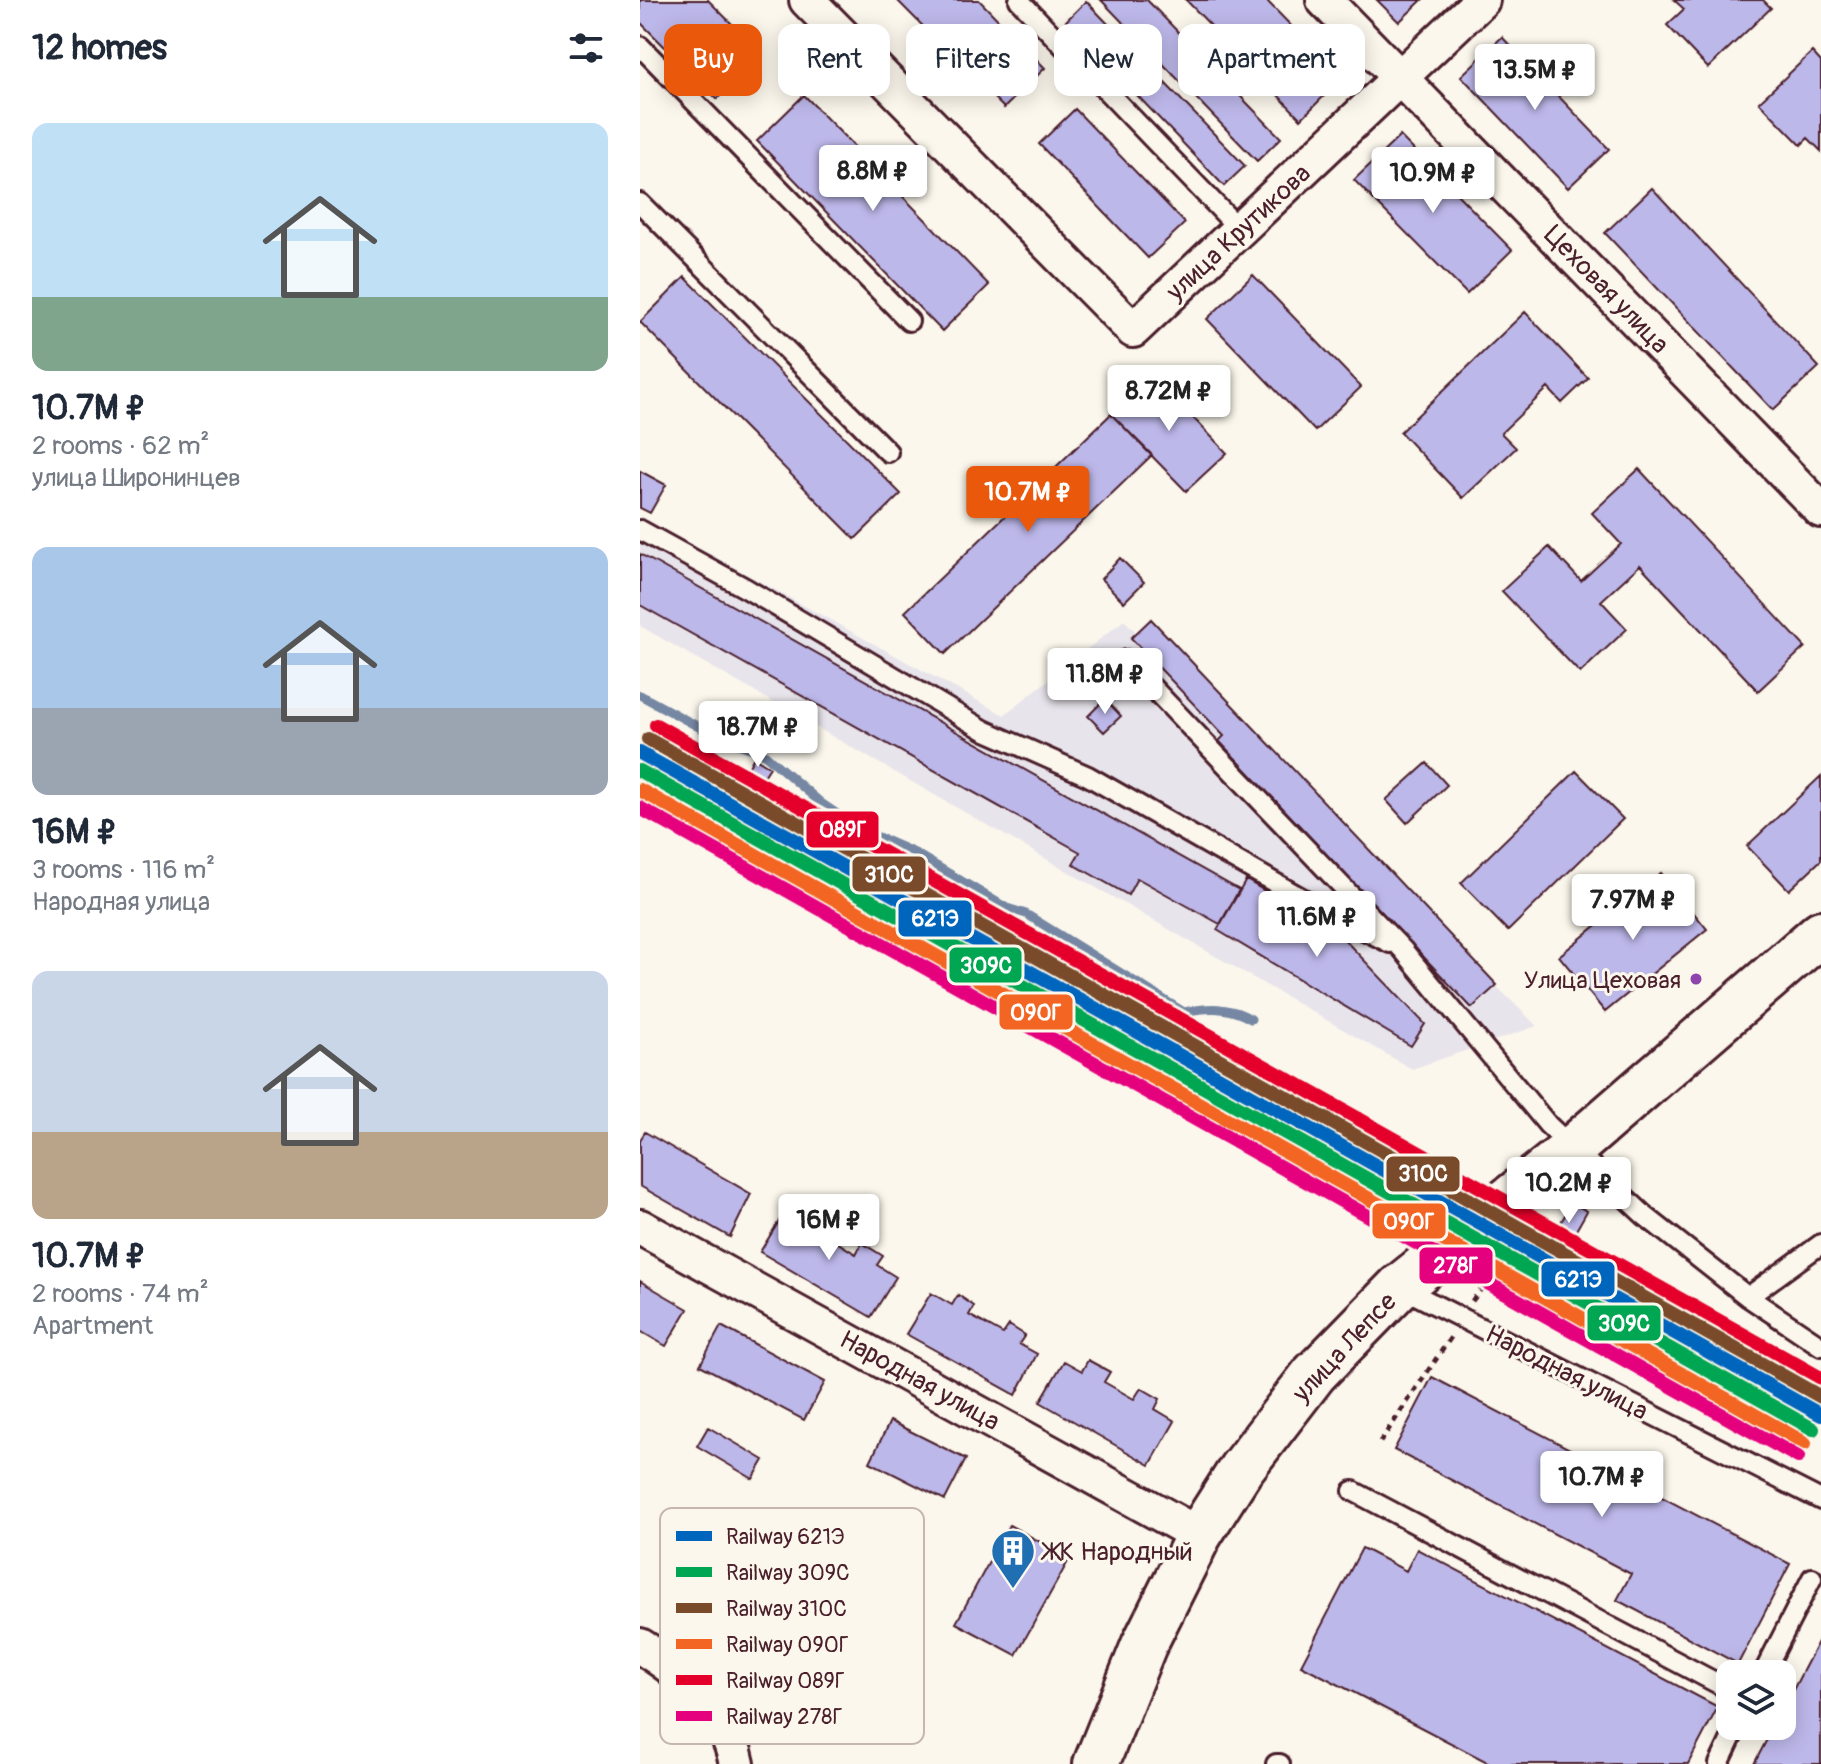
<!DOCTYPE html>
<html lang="en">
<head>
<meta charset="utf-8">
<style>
	body { margin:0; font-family:Pangolin,sans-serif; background:#f2f2f3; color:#1f2937; height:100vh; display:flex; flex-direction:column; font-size:30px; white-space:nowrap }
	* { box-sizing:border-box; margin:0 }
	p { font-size:26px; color:#747a83 }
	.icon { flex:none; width:44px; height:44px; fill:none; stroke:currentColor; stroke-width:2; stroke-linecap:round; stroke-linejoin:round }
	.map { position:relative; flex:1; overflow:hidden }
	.sheet { display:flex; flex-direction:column; background:#fff; width:640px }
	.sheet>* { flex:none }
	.guide { position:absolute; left:24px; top:24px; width:760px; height:72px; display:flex; gap:16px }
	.fabs { position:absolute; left:1076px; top:1660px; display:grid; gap:16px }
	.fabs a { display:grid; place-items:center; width:80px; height:80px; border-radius:16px; background:#fff; box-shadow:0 4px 20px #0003; font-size:40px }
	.price { position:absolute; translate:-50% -68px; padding:0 18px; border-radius:8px; background:#fff; color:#222; font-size:26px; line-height:52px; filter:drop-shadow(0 2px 4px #0008) }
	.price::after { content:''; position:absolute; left:50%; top:48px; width:24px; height:18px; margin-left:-12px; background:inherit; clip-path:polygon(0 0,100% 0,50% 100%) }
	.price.active { background:#ea580c; color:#fff }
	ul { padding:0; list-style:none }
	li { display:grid; align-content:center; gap:16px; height:424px; padding:0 32px }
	li span { display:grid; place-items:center; height:248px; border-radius:16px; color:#555 }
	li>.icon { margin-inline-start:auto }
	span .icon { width:144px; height:144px; fill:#fffc; stroke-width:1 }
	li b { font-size:34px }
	h2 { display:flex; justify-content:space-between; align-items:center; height:96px; padding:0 32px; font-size:34px }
	.chip { padding:0 28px; border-radius:16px; background:#fff; box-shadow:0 4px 20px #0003; font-size:28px; line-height:72px }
	.chip.active { background:#ea580c; color:#fff }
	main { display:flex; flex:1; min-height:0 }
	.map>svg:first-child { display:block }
	.built { fill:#e8e4eb }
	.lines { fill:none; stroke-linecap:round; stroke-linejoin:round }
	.stream { stroke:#7687a3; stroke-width:9 }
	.building { fill:#bdb8ea; stroke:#4a1f2b; stroke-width:2 }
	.lane-casing { stroke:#4a1f2b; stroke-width:24 }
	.street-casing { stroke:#4a1f2b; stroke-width:40 }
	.secondary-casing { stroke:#4a1f2b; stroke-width:50 }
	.path { stroke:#4a1f2b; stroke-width:5; stroke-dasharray:6 6; stroke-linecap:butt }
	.lane { stroke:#fbf7ec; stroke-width:18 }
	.street { stroke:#fbf7ec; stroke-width:34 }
	.secondary { stroke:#fbf7ec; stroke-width:44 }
	.rail-1-casing { stroke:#fbf7ec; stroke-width:20 }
	.rail-2-casing { stroke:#fbf7ec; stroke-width:20 }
	.rail-3-casing { stroke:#fbf7ec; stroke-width:20 }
	.rail-4-casing { stroke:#fbf7ec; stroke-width:20 }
	.rail-5-casing { stroke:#fbf7ec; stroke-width:20 }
	.rail-6-casing { stroke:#fbf7ec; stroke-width:20 }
	.rail-1 { stroke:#0065bd; stroke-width:14 }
	.rail-2 { stroke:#00a651; stroke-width:14 }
	.rail-3 { stroke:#7a4b2a; stroke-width:14 }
	.rail-4 { stroke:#f26522; stroke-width:14 }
	.rail-5 { stroke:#e4002b; stroke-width:14 }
	.rail-6 { stroke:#e5007d; stroke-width:14 }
	.bus-dot { fill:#8e44ad; stroke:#fbf7ec; stroke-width:3 }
	.labels { text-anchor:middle; stroke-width:6; stroke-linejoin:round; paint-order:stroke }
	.bus-label { font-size:24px; fill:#4a1f2b; stroke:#fbf7ec; text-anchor:end }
	.street-label { font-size:26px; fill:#4a1f2b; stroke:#fbf7ec }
	.poi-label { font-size:26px; fill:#4a1f2b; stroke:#fbf7ec; text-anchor:start }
	.key { fill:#fbf7ec; stroke:#c6b6b2; stroke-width:2 }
	.key-label { font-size:22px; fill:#4a1f2b }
	.line-badge { stroke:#fbf7ec; stroke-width:3 }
	.badge-label { font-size:22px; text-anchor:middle; font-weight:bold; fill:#fff }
</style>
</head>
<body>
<main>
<section class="sheet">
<h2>12 homes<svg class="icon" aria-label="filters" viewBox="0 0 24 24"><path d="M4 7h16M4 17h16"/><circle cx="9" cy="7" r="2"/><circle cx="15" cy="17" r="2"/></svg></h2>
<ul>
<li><span style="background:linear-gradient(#bfe0f5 70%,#7fa58c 0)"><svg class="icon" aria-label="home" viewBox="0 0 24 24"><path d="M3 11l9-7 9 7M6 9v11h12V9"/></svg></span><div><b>10.7M ₽</b><p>2 rooms · 62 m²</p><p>улица Широнинцев</p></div></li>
<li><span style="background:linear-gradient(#a9c7e8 65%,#9aa5b1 0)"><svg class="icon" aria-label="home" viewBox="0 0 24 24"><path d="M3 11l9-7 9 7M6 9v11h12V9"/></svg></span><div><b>16M ₽</b><p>3 rooms · 116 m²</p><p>Народная улица</p></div></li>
<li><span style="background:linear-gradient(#c9d6e8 65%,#b9a48a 0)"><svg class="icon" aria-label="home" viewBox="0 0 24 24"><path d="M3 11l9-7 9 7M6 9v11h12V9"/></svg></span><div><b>10.7M ₽</b><p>2 rooms · 74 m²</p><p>Apartment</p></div></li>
</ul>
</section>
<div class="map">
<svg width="1181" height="1764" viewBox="0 0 1181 1764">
	<rect width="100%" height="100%" fill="#fbf7ec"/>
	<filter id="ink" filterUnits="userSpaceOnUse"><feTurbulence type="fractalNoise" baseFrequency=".0125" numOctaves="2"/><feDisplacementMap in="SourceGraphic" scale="16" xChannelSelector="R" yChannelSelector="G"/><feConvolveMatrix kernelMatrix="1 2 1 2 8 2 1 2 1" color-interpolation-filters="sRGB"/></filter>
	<g filter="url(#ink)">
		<path class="built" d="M0,516L364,715L484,620L897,1026L772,1069L0,626Z"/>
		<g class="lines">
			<path class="stream" d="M0,695L79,738L122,752L181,803L218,828L275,853L367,908L386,914L544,1012C569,1007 588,1006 611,1019"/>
		</g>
		<path class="building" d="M0,0H68L122,54L77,99L0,22Z
			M257,0H339L405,68L364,108Z
			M461,0H507L641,138L617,161Z
			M546,0H626L702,78L661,119Z
			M737,0H782L759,22Z
			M1034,0H1123L1131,8L1068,68L1027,25L1044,9Z
			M446,1L605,166L584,186L426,21Z
			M862,37L969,149L928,188L821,76Z
			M1172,52L1181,62V151L1168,138L1161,145L1119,102Z
			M164,95L349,285L302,331L117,141Z
			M435,109L545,223L508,258L399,144Z
			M760,136L872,250L827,294L714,180Z
			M1012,188L1179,367L1133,410L965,233Z
			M613,275L721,387L675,431L567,319Z
			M45,277L261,494L215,539L0,322Z
			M885,312L948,378L922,403L908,388L861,433L876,448L823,498L760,432Z
			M512,375L587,453L546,491L471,414Z
			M471,414L512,455L305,654L265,612Z
			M999,469L1165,647L1118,691L1000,565L961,601L987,629L940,673L862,591L909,547L941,581L981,544L952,513Z
			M0,471L26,485L10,513L0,508Z
			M0,554L599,890L580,924L497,878L488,895L433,864L440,852L0,605Z
			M480,558L504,582L484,602L461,579Z
			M511,619L857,985L832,1008L579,741L584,736L491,638Z
			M465,699L481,716L464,732L448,716Z
			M114,757L130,767L121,781L106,772Z
			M787,763L807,785L767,823L746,800Z
			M936,771L983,819L868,931L821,883Z
			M1181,776V860L1149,890L1107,846Z
			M106,777L152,803L147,813L101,787Z
			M1021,873L1067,929L965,1012L919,956Z
			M606,880L701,936L785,1024L771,1046L577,930Z
			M5,1132L111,1194L90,1237L0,1186V1140Z
			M932,1203L947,1211L926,1248L911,1239Z
			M146,1210L165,1222L172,1212L191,1224L184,1234L216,1254L222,1243L243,1256L237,1265L256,1277L231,1317L120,1252Z
			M0,1281L48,1309L26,1346L0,1331Z
			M291,1293L312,1305L318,1295L334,1306L329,1315L363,1334L369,1325L385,1335L379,1344L397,1354L376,1395L266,1334Z
			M81,1326L185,1382L164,1420L60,1365Z
			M448,1360L470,1372L464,1382L494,1399L501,1388L520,1399L515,1409L535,1421L510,1465L400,1402L424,1361L442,1371Z
			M792,1377L1150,1564L1098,1664L977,1600L991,1574L754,1450Z
			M250,1421L326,1459L305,1500L230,1462Z
			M68,1427L124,1460L113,1479L57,1446Z
			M369,1525L430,1558L376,1655L316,1623Z
			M722,1548L766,1571L777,1549L1078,1707L1048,1764H851L661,1665Z
			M1181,1636V1764H1114L1134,1726H1142V1711Z"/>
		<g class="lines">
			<g class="lane-casing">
				<path id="lane" d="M379,0L600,230
					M0,46L269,321
					M0,203L248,452
					M0,530L107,589L344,730L448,776L674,905L750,943
					M486,660L763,950L908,1125L1004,1215L1108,1297L1181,1346
					M762,1288L1181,1500
					M1108,1297L1181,1244
					M713,1491L1090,1690
					M1123,1674L1172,1578
					M636,1764H640
					M1079,1764L1097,1726"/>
			</g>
			<g class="street-casing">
				<path id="street" d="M167,0L493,330L842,0
					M684,0L1181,510
					M0,1227L559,1535
					M0,1646C46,1674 86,1709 97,1764"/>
			</g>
			<g class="secondary-casing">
				<path id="secondary" d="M456,1764L504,1645L559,1535L601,1469L674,1374L759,1287L933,1148L1181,933"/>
			</g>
			<path class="path" d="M832,1301L874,1245
				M740,1442L811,1337"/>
			<use href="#lane" class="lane"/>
			<use href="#street" class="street"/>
			<use href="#secondary" class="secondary"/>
			<g class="rail-1-casing">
				<path id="rail-1" d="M0,753L1181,1415"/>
			</g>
			<g class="rail-2-casing">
				<path id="rail-2" d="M0,771L1173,1429"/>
			</g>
			<g class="rail-3-casing">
				<path id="rail-3" d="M8,739L1181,1397"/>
			</g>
			<g class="rail-4-casing">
				<path id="rail-4" d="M0,790L1165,1443"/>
			</g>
			<g class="rail-5-casing">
				<path id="rail-5" d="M16,725L1181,1378"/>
			</g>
			<g class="rail-6-casing">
				<path id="rail-6" d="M0,808L1158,1457"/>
			</g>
			<use href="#rail-1" class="rail-1"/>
			<use href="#rail-2" class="rail-2"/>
			<use href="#rail-3" class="rail-3"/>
			<use href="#rail-4" class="rail-4"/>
			<use href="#rail-5" class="rail-5"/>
			<use href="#rail-6" class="rail-6"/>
		</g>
	</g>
	<defs>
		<g id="building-pin" transform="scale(2.3)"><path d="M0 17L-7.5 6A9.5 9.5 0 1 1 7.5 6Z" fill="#1f6fb2" stroke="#fbf7ec"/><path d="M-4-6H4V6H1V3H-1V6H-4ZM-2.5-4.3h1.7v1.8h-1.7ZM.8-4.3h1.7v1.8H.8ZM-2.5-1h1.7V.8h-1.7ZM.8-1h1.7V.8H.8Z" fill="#fff"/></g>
	</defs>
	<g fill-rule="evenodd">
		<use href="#building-pin" x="373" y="1551"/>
	</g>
	<circle class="bus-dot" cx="1056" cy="979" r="7"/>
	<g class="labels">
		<g class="bus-label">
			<text x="1041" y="988">Улица Цеховая</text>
		</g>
		<g class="street-label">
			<text transform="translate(598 232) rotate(-43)" y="9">улица Крутикова</text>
			<text transform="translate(967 289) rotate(46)" y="9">Цеховая улица</text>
			<text transform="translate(704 1347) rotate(-47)" y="9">улица Лепсе</text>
			<text transform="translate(927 1372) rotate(27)" y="9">Народная улица</text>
			<text transform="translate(280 1380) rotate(29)" y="9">Народная улица</text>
		</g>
		<g class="poi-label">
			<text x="404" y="1560">ЖК Народный</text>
		</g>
	</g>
	<rect x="20" y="1508" width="264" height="236" rx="12" class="key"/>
	<rect x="36" y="1531" width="36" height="10" fill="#0065bd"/>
	<rect x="36" y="1567" width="36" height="10" fill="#00a651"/>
	<rect x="36" y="1603" width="36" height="10" fill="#7a4b2a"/>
	<rect x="36" y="1639" width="36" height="10" fill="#f26522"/>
	<rect x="36" y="1675" width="36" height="10" fill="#e4002b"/>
	<rect x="36" y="1711" width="36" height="10" fill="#e5007d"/>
	<g class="key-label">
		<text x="86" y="1544">Railway 621Э</text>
		<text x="86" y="1580">Railway 309С</text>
		<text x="86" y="1616">Railway 310С</text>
		<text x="86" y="1652">Railway 090Г</text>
		<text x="86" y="1688">Railway 089Г</text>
		<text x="86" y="1724">Railway 278Г</text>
	</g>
	<g class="line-badge">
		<rect x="165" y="810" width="75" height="39" rx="8" fill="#e4002b"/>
		<rect x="211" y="855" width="76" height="38" rx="8" fill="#7a4b2a"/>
		<rect x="257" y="899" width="76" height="39" rx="8" fill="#0065bd"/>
		<rect x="308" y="946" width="75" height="38" rx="8" fill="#00a651"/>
		<rect x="358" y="993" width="76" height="38" rx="8" fill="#f26522"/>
		<rect x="745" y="1155" width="76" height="38" rx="8" fill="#7a4b2a"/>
		<rect x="731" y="1202" width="76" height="38" rx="8" fill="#f26522"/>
		<rect x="778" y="1246" width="76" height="39" rx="8" fill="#e5007d"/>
		<rect x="900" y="1260" width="76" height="38" rx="8" fill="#0065bd"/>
		<rect x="946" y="1304" width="76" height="38" rx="8" fill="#00a651"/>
	</g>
	<g class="badge-label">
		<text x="203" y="837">089Г</text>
		<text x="249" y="882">310С</text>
		<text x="295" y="926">621Э</text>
		<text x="346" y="973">309С</text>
		<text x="396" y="1020">090Г</text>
		<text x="783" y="1181">310С</text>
		<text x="769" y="1229">090Г</text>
		<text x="816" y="1273">278Г</text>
		<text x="938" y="1287">621Э</text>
		<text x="984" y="1331">309С</text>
	</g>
</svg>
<div class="fabs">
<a><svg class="icon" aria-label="layers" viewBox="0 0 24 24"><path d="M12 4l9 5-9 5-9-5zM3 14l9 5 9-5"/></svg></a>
</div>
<b class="price" style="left:895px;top:112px">13.5M ₽</b>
<b class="price" style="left:233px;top:213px">8.8M ₽</b>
<b class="price" style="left:793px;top:215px">10.9M ₽</b>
<b class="price" style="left:529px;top:433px">8.72M ₽</b>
<b class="price active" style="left:388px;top:534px">10.7M ₽</b>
<b class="price" style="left:465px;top:716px">11.8M ₽</b>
<b class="price" style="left:118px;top:769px">18.7M ₽</b>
<b class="price" style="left:993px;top:942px">7.97M ₽</b>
<b class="price" style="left:677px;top:959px">11.6M ₽</b>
<b class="price" style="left:929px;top:1225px">10.2M ₽</b>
<b class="price" style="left:189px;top:1262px">16M ₽</b>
<b class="price" style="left:962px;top:1519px">10.7M ₽</b>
<div class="guide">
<a class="chip active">Buy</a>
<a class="chip">Rent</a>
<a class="chip">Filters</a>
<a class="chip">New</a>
<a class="chip">Apartment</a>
</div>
</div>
</main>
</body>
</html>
